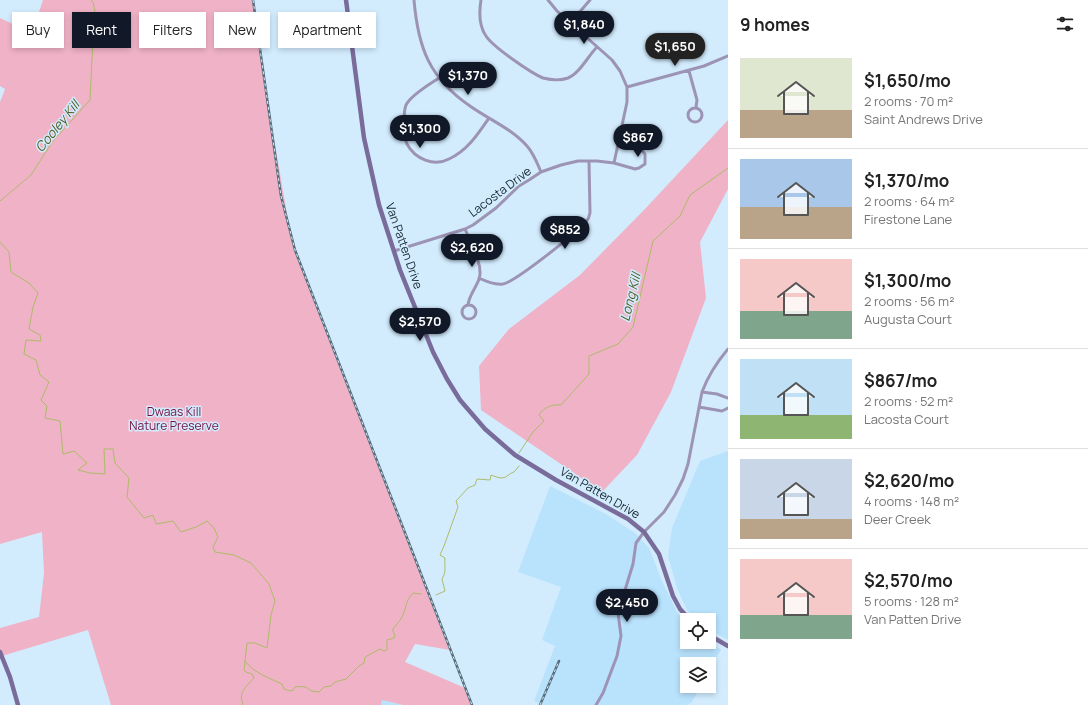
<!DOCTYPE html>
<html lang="en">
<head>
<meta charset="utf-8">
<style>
	body { margin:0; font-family:Manrope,sans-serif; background:#f6f6f6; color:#222; height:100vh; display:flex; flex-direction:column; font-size:15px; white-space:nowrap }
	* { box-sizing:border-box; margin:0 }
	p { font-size:13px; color:#767676 }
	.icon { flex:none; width:22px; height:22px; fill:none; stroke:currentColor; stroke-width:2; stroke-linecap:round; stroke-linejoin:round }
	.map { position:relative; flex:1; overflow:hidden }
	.side { display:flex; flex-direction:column; background:#fff; width:360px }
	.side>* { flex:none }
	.top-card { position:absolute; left:12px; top:12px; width:380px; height:36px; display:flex; gap:8px }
	.buttons { position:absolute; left:680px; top:613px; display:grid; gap:8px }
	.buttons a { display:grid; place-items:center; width:36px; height:36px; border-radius:0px; background:#fff; box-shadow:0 2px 6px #0003; font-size:20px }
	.price { position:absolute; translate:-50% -34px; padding:0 9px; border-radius:14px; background:#111827; color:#fff; font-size:13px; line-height:26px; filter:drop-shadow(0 1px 2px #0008) }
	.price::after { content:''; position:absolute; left:50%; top:24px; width:12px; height:9px; margin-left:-6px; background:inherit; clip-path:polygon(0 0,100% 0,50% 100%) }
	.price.current { background:#222; color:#fff }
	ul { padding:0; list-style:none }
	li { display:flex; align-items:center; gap:12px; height:100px; padding:0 12px }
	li+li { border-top:1px solid #e0e0e0 }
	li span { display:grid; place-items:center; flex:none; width:112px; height:80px; border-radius:0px; color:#555 }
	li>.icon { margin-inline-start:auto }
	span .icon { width:48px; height:48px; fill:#fffc; stroke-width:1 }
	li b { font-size:17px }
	h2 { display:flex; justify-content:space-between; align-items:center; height:48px; padding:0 12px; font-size:17px }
	.chip { padding:0 14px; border-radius:0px; background:#fff; box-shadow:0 2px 6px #0003; font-size:14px; line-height:36px }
	.chip.current { background:#111827; color:#fff }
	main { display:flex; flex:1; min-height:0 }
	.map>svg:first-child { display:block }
	.built { fill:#b9e2fd }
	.green { fill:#f0b2c7 }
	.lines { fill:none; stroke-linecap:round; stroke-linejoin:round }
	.stream { stroke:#adbb69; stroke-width:1 }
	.street { stroke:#9d94b5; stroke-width:3 }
	.secondary { stroke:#796c9b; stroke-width:4.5 }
	.rail-casing { stroke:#586d7a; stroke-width:2.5 }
	.rail { stroke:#d2ecfe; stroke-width:1; stroke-dasharray:3; stroke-linecap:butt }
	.labels { text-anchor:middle; stroke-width:3; stroke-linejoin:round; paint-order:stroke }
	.street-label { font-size:12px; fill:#142530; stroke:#d2ecfe }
	.park-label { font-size:12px; fill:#751242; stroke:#d2ecfe }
	.water-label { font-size:13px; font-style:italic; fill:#535c21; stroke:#d2ecfe }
</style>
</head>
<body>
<main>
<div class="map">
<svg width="728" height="705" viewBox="0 0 728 705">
	<rect width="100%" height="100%" fill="#d2ecfe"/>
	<path class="built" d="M728,451V640L709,629V620H697L687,610L677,588L668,556L672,528L700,461Z
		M550,486L606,514L635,533L649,548L662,581L677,612L687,624V642H709L721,650L709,671V664H687V686H701L692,702L687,705H543L534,701L555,646L542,640L561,587L518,572Z
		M382,700L403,705H381Z"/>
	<path class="green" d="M43,0H253L265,87L291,237L320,317L450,650L415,644L405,662L465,688L471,705H403L382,700L381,705H111L88,630L2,656L0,652V628L39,617L44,573L42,532L0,544V102L5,89L0,86V18L32,33Z
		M728,120V189L700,242L706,298L671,392L637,455L602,492L481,410L479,366L509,329L580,275L644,210Z"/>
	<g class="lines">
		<path class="stream" d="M0,201L31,175L53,141L90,100L93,37L97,20L93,2L91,0
			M0,242L9,252L11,272L29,283L38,293L33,307L29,329L40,335L41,341L26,340L24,354L36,360L40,375L49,382L41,400L47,406L45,418L60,421L63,454L74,451L87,463L78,470L90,473L105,474L104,449H113L115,463L129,478L127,497L144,518L153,515L156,524L173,521L181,532L196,527L207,521L214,528L218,537L213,547L215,552L234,555L251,563L269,584L275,601L271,615L267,648L255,643H247L244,670L246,672L252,674L254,678C248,685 237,693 243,703L242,705
			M519,453L533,432L544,421L539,415C544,407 552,404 561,405L589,374V356L618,344L633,327L653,241L680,216L690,195L728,168
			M436,595L445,591L442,579C447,571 444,565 445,558L440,555C441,552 443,549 444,546C449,533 453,520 458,507L456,501L468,488L475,485L477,479L490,480L491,475C494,476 498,478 502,478C507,478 509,473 514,472L519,466
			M245,661C254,673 269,678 282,684L284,689L290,691L293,690L295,687C300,686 307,686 311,691L319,692L324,687L331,686L335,682L346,679L359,666L364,663L365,657L380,649L384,651L387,650V640L394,638L395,635L393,631V629C396,625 401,620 403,615C407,606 405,601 413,593L421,594"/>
		<path class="street" d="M414,0C418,47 429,78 470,106C488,119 511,128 527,146C534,154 537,163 541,172
			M481,0C479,12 479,26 486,36C493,47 531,73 543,78C551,80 560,81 568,78C580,73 588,56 597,47
			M548,0L557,11L612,60L620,71L627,87V102L614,163
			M570,23L590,0
			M689,71L697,100L696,107
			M439,78C430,84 411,95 406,105C404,110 404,117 404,123C405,130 404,138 407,144C415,159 434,167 449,159C467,151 478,134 489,118
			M627,87L704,66L728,56
			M688 115a7 7 0 1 1 14 0a7 7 0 1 1-14 0Z
			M465,229C470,241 484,266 479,279C476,288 469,295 468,305
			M394,251L465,229L473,225L496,208L519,186L529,180L541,172L561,165L578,161H597L614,163L635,169L639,168L645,164V154C639,145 630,143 620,140
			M479,278C487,282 494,285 503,284C515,282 581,230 588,219C589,218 589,215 590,213L589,161
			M462 312a7 7 0 1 1 14 0a7 7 0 1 1-14 0Z
			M702,392L717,394L728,398
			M699,407L722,411L728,408
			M596,705L603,693L617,656L621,636L618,613L633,564L636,543L644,532L664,512L675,495L683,479L688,464L702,392C708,376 717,362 728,349"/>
		<path class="secondary" d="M346,0L364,138L379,205L400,270L433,352L447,379L460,400L485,429L515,455L556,480L628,519L644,532L659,554L673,596L680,609L690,620
			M709,635L728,646
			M0,652L10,677L18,705"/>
		<g class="rail-casing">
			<path id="rail" d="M253,0L281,196L295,250L472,705
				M540,705L559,661"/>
		</g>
		<use href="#rail" class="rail"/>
	</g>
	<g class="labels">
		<g class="street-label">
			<text transform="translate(500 192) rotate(-37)" y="4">Lacosta Drive</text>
			<text transform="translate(404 246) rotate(71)" y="4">Van Patten Drive</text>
			<text transform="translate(600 493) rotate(30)" y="4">Van Patten Drive</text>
		</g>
		<g class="park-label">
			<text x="174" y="416">Dwaas Kill<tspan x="174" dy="14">Nature Preserve</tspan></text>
		</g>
		<g class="water-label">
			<text transform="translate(57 126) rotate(-51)" y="5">Cooley Kill</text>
			<text transform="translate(630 297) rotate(-76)" y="5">Long Kill</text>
		</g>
	</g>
</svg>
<div class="buttons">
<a><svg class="icon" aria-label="locate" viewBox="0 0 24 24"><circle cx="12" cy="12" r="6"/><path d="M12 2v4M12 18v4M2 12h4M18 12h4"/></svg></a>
<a><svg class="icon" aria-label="layers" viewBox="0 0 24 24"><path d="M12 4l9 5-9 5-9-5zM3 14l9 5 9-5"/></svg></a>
</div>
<b class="price" style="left:584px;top:45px">$1,840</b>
<b class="price current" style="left:675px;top:67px">$1,650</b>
<b class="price" style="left:468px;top:96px">$1,370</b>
<b class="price" style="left:420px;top:149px">$1,300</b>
<b class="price" style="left:638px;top:158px">$867</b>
<b class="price" style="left:565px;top:250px">$852</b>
<b class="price" style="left:472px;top:268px">$2,620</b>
<b class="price" style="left:420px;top:342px">$2,570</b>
<b class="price" style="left:627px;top:623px">$2,450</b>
<div class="top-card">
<a class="chip">Buy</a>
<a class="chip current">Rent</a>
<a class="chip">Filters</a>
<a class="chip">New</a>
<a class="chip">Apartment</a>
</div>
</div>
<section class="side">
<h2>9 homes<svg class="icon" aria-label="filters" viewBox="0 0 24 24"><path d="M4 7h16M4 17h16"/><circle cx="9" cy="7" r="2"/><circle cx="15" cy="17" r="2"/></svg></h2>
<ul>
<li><span style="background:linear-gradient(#dfe7d0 65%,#b9a48a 0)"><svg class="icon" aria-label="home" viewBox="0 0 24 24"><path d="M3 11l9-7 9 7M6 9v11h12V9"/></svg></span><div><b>$1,650/mo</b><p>2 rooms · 70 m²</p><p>Saint Andrews Drive</p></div></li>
<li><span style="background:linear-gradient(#a9c7e8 60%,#b9a48a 0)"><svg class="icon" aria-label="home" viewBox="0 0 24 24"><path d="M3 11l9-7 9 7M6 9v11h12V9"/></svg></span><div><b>$1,370/mo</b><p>2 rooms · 64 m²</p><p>Firestone Lane</p></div></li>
<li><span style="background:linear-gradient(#f6c9c9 65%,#7fa58c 0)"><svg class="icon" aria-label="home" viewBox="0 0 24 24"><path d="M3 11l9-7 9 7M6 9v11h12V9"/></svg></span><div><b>$1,300/mo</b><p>2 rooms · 56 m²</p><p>Augusta Court</p></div></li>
<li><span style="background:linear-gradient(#bfe0f5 70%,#8fb573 0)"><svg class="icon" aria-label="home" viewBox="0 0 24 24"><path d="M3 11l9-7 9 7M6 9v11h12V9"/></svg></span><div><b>$867/mo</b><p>2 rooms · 52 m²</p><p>Lacosta Court</p></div></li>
<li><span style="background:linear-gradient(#c9d6e8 75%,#b9a48a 0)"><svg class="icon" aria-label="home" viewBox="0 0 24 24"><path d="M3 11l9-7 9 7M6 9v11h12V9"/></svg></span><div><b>$2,620/mo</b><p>4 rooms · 148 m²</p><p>Deer Creek</p></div></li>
<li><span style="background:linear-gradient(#f6c9c9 70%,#7fa58c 0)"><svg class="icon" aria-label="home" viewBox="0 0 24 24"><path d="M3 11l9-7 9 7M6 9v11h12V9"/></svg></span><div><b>$2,570/mo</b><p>5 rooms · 128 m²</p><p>Van Patten Drive</p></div></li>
</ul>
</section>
</main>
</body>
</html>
